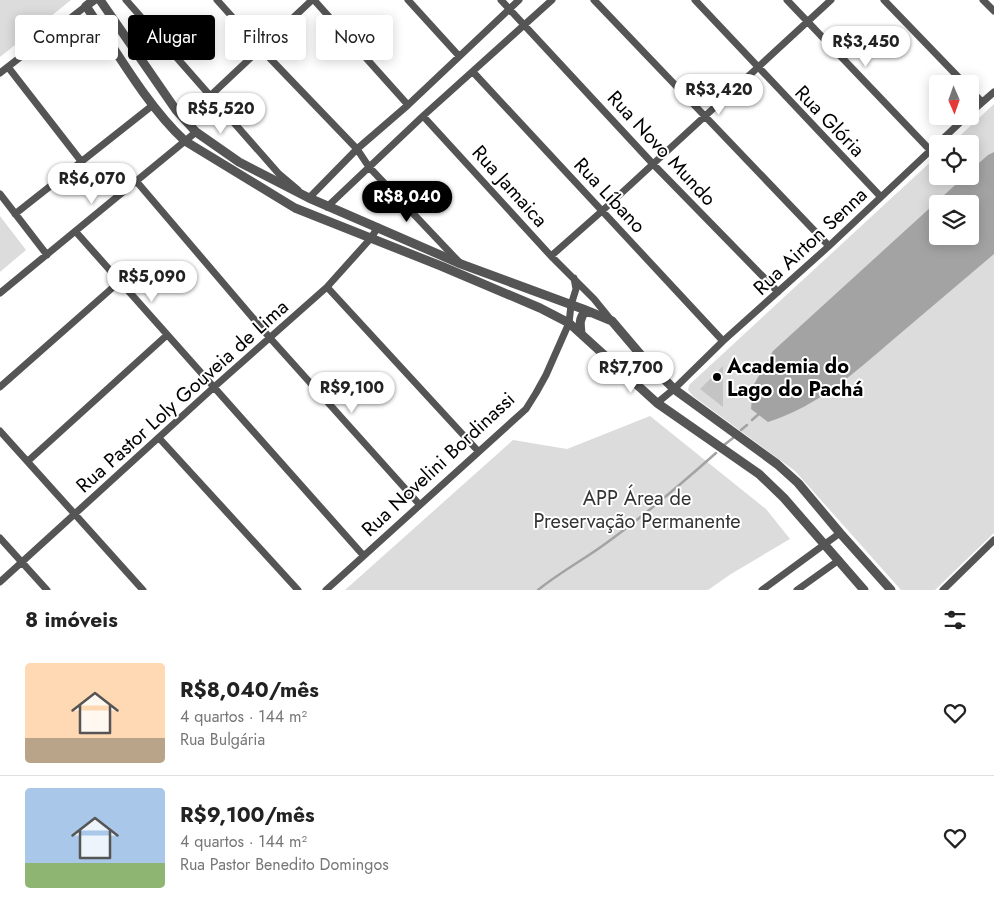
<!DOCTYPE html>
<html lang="pt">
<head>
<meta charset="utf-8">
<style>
	body { margin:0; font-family:Jost,sans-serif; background:#f2f2f2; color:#222; height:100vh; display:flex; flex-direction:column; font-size:19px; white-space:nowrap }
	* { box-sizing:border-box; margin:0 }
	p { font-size:16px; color:#767676 }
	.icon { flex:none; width:28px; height:28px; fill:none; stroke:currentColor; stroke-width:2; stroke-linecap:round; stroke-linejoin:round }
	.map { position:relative; height:590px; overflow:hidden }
	.panel { display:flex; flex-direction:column; background:#fff; flex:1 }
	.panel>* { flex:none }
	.top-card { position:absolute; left:15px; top:15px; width:500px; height:45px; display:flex; gap:10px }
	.needle { width:32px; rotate:178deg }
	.fabs { position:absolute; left:929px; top:75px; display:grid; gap:10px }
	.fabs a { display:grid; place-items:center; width:50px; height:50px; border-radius:5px; background:#fff; box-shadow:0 2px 12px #0003; font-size:25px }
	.price { position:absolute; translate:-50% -42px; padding:0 11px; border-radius:18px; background:#fff; color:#222; font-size:16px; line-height:32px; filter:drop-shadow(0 1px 2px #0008) }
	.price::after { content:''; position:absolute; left:50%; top:30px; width:15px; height:11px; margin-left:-8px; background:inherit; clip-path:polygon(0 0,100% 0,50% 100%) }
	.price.active { background:#000; color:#fff }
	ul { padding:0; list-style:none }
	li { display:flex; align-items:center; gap:15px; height:125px; padding:0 25px }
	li+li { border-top:1px solid #e0e0e0 }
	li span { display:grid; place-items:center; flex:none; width:140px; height:100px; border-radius:5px; color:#555 }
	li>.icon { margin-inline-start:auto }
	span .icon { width:60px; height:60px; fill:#fffc; stroke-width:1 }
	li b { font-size:21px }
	h2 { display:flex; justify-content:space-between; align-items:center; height:60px; padding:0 25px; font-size:21px }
	.tag { padding:0 18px; border-radius:5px; background:#fff; box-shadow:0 2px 12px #0003; font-size:18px; line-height:45px }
	.tag.active { background:#000; color:#fff }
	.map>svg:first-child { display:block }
	.green { fill:#dcdcdc; fill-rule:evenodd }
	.water { fill:#a3a3a3; fill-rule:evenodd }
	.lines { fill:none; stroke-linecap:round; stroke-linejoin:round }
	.stream { stroke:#a3a3a3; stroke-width:2.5 }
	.building { fill:#c4c4c4 }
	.minor { stroke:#555; stroke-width:7 }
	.tertiary { stroke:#555; stroke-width:9 }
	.poi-dot { fill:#000; stroke:#fff; stroke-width:2 }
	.labels { text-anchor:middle; stroke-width:4; stroke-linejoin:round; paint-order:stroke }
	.street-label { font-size:20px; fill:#000; stroke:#fff }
	.poi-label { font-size:20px; font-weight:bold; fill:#000; stroke:#fff; text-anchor:start }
	.park-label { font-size:20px; fill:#333; stroke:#fff }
</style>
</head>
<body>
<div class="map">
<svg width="994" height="590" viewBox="0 0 994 590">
	<rect width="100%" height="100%" fill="#fff"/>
	<path class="green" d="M0,0H71L0,57Z
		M994,104V533L935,590H901L795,471L693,396L688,390L689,385L937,156L938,176H970V144H951ZM938,204H970V236H938Z
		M0,216L26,250L0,272Z
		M650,416L766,509L790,539L731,574L708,590H345L513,440L567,449Z"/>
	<path class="water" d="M994,152V254C961,282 928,310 895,338C854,373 820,405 768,422L751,409L753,386L773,351L965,176H970V171L988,155ZM938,204H970V236H938Z"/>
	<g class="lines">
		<path class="stream" d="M752,420L760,413
			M741,430L747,425
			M724,445L733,438
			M538,590C559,573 583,560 605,544C644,516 680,485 716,453"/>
	</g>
	<path class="building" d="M723,366V407L700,389Z"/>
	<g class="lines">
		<path class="minor" d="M126,0L279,174L298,190
			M217,0L260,48L357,149L369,167L459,262
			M314,0L408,105
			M408,0L459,56
			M501,0L653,164L778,292
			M594,0L829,246
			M695,0L881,197
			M787,0L930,150
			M884,0L965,84
			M983,0L994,11
			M8,67L81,161
			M473,72L723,341
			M0,73L86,6
			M970,89L982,102
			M210,96L312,0
			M970,113L994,92
			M423,116L551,256L594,299L611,320
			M137,182L270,338L419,504
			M0,194L47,255
			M306,196L309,198L357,149L408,105L519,0
			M327,207L423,116L552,0
			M15,214L153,105
			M76,232L363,555
			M551,256L602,211L831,0
			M327,287L478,451
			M0,293L196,132
			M0,387L119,282
			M657,403L674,389L723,341L829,246L967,116
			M0,431L143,590
			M159,438L298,590
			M28,461L167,335
			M0,538L47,590
			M0,582L213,388L327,287L371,238L378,227
			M326,590L526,409L536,393L546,375L569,323L571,305L576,289L574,278
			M762,590L840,533
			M797,590L839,560
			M943,590L994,540"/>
		<path class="tertiary" d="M94,0L86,6C115,49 147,106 185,141L295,208L441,266L540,308L569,323L657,403L759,474L784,498L864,590
			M100,0L176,110L196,132L239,162L309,198L461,264L583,309L612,321L646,361L674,389L777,464L798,483L840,533L891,590
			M581,333C580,325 579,318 585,312L593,313"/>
	</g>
	<circle class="poi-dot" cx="717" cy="377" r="5"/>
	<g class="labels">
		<g class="street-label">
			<text transform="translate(830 121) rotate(46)" y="7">Rua Glória</text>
			<text transform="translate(662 148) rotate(47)" y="7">Rua Novo Mundo</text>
			<text transform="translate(510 186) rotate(48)" y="7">Rua Jamaica</text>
			<text transform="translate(610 195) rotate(47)" y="7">Rua Líbano</text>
			<text transform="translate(810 241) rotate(-43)" y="7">Rua Airton Senna</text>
			<text transform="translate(182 396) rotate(-42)" y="7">Rua Pastor Loly Gouveia de Lima</text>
			<text transform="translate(438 464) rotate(-43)" y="7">Rua Novelini Bordinassi</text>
		</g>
		<g class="poi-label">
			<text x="727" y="373">Academia do<tspan x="727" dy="23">Lago do Pachá</tspan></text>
		</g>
		<g class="park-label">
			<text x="637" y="505">APP Área de<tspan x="637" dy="23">Preservação Permanente</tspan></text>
		</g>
	</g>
</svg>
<div class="fabs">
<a><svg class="needle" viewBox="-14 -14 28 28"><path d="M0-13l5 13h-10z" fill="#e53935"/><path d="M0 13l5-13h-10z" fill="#767676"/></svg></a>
<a><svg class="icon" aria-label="locate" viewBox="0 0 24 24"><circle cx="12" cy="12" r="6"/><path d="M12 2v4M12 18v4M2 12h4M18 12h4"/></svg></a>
<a><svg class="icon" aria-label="layers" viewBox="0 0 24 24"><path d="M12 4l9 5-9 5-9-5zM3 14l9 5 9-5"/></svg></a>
</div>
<b class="price" style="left:866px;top:68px">R$3,450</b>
<b class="price" style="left:719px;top:116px">R$3,420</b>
<b class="price" style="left:221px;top:135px">R$5,520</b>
<b class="price" style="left:92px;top:205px">R$6,070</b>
<b class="price active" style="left:407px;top:223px">R$8,040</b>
<b class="price" style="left:152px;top:303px">R$5,090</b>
<b class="price" style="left:631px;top:394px">R$7,700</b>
<b class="price" style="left:352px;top:414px">R$9,100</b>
<div class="top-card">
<a class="tag">Comprar</a>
<a class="tag active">Alugar</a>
<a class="tag">Filtros</a>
<a class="tag">Novo</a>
</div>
</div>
<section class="panel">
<h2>8 imóveis<svg class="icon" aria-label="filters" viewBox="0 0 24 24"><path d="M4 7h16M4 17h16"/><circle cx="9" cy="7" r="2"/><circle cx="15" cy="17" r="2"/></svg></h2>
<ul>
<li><span style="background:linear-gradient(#ffd9b3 75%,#b9a48a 0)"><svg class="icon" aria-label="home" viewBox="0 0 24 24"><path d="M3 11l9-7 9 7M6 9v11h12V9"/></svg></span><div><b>R$8,040/mês</b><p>4 quartos · 144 m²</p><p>Rua Bulgária</p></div><svg class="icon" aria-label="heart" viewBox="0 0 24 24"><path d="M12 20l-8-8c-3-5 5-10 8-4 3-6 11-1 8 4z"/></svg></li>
<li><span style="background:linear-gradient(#a9c7e8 75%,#8fb573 0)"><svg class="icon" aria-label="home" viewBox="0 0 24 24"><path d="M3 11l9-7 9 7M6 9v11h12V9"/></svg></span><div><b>R$9,100/mês</b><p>4 quartos · 144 m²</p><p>Rua Pastor Benedito Domingos</p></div><svg class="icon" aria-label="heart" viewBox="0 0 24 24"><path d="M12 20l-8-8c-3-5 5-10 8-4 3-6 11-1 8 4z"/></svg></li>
</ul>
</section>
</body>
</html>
